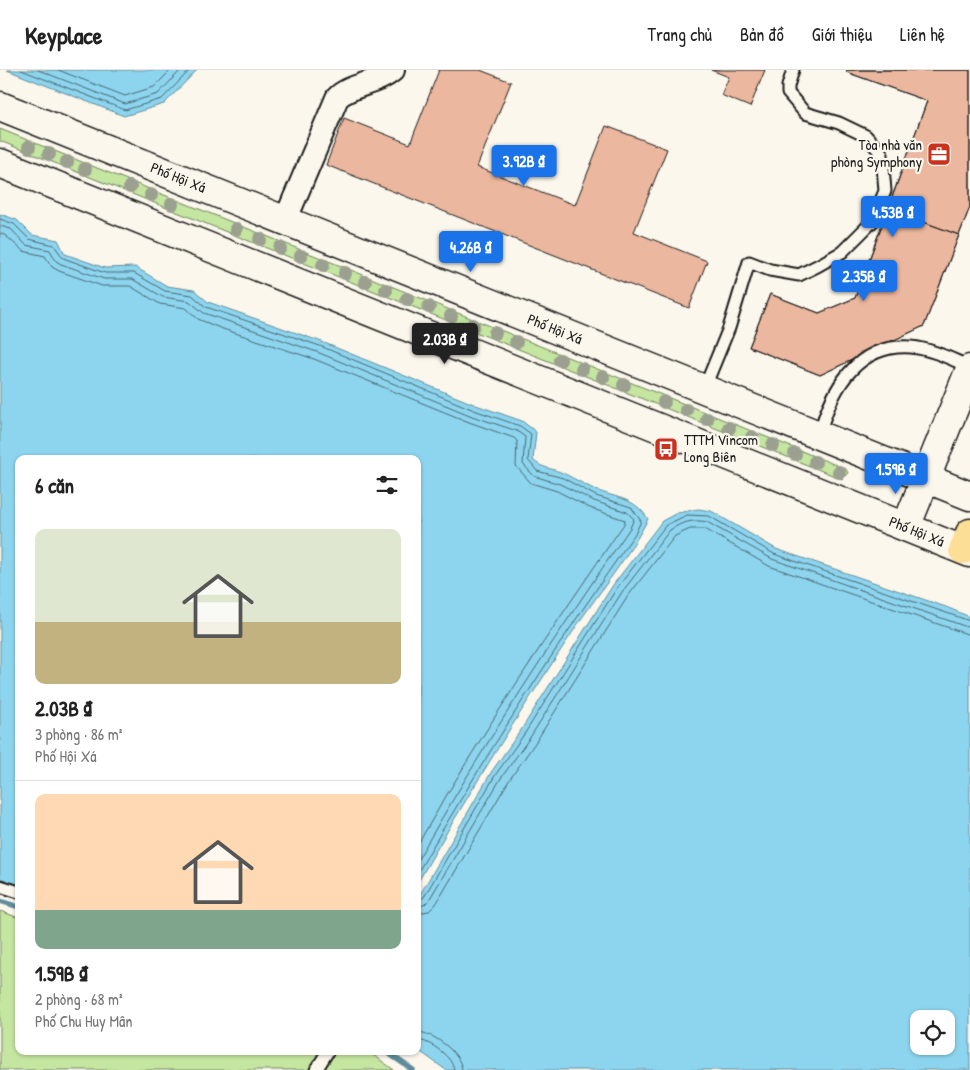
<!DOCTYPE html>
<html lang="vi">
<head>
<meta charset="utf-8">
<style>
	body { margin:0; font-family:"Patrick Hand",sans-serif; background:#f2f2f2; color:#222; height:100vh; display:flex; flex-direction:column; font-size:19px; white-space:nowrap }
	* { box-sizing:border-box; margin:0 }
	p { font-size:16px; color:#767676 }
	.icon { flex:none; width:28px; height:28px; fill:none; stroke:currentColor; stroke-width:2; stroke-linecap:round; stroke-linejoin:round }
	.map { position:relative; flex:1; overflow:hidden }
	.side { position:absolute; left:15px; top:385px; width:406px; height:600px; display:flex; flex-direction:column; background:#fff; border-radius:10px; box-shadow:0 1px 4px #0004 }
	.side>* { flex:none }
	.controls { position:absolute; left:910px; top:940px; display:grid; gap:10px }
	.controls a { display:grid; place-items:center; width:45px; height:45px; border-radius:10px; background:#fff; box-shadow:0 1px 4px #0004; font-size:25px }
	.price { position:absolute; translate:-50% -42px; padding:0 11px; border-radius:5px; background:#1a73e8; color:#fff; font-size:16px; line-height:32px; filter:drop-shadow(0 1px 2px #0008) }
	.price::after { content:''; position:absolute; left:50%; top:30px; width:15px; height:11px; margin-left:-8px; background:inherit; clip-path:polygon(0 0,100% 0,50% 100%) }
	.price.active { background:#222; color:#fff }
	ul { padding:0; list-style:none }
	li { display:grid; align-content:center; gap:10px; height:265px; padding:0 20px }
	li+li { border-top:1px solid #e0e0e0 }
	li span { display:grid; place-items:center; height:155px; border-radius:10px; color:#555 }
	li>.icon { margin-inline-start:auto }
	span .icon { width:90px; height:90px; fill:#fffc; stroke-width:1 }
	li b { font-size:21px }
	h2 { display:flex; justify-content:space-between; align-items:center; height:60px; padding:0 20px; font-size:21px }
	header { display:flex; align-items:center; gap:30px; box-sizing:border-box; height:70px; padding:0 25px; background:#fff; border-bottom:1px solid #e0e0e0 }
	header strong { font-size:24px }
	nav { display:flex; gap:28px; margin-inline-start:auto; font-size:18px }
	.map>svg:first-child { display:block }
	.green { fill:#c4e6a0; stroke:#70815e }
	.water { fill:#8dd5ef; stroke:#608b9b; fill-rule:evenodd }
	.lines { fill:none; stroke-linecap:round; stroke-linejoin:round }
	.shore { stroke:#496670; stroke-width:1 }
	.stream { stroke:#608b9b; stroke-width:5.5 }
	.building { fill:#ebb79e; stroke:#1c1c1c }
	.service-casing { stroke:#1c1c1c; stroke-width:15 }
	.minor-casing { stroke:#1c1c1c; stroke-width:26 }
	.secondary-casing { stroke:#1c1c1c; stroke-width:31 }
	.primary-casing { stroke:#1c1c1c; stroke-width:31 }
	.service { stroke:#fbf7ec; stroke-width:11 }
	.minor { stroke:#fbf7ec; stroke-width:22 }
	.secondary { stroke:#fbf7ec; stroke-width:28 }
	.primary { stroke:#fdde96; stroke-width:28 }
	.tree { fill:#9ca090 }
	.labels { text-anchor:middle; stroke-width:4.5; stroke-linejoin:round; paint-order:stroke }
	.poi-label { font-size:15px; fill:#1c1c1c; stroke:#fbf7ec; text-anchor:end }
	.street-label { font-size:15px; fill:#1c1c1c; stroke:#fbf7ec }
</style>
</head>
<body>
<header>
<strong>Keyplace</strong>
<nav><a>Trang chủ</a><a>Bản đồ</a><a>Giới thiệu</a><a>Liên hệ</a></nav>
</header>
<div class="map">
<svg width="970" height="1000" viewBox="0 0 970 1000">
	<rect width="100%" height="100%" fill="#fbf7ec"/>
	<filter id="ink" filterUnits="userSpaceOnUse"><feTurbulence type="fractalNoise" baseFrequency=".02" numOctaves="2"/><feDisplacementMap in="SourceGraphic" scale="10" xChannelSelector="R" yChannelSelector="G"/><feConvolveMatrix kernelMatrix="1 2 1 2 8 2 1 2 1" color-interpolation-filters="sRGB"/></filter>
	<g filter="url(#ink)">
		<path class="green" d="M0,59L846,399L848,403L842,409L0,71Z
			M0,841L19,848V981H368L394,1000H0Z"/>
		<path class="water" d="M7,0H197L164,34L124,46Z
			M0,144L17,150L32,165L58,170L65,184L105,198L135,197L167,216L194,220L208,232L322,272L476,335L522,351L536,362L533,390C542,399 553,398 565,404C575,409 585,415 596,420C618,429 634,427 648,449C627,490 596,525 572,563C518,645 466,727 418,812V389H19V817L0,811Z
			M698,439L711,441L776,479L946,537L970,547V1000H446L418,980V828L492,701L521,660L613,515L662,451L677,443ZM919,949H946V976H919Z"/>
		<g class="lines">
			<path class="shore" d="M21,0L125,40L162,29L190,0
				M38,0L125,34L158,24L181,0
				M58,0L125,26L154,17L171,0
				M0,149L14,154L29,169L54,175L63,188L105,203H134L165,221L192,225L206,237L320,276L474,340L520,356L531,364L528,390L537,401L563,408L596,426L631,437L641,451L636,462C559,572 485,685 418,802
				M0,156L11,159L26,175L50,180L56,191L61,194L104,209H132L163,227L189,231L204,243L317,282L472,346L517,361L525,367L523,394L534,406L560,414L594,431L627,442L634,449L630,458C555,566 483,676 418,789
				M0,163L6,166L23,181L45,186L52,197L59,201L102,216H130L160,234L186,238L198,249L220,258L314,289L469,352L514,368L517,371L516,396L531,413L557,421L590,438L625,450L624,454C551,559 481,664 418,774
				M418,830L424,827L496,704L525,663L617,518L666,455L687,445L709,446L774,484L970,551
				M418,836L424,835L429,830L501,708L531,666L622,522L670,460C682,452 693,449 707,452L772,489L970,558
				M418,843L429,841L436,834L508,712L537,670L628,526L675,466L690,459H705L769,496L970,565
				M418,962C434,963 461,983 462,1000
				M418,970C430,971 453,987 454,1000"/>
			<path class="stream" d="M0,831L19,837
				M385,981L413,1000"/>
		</g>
		<path class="building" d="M439,0H480L511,12L477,97L575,135L606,56L667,79L634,162L707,191L689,238L326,95L344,48L410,74Z
			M711,0H765L750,37L721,25L729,7Z
			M847,0H970V137L924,256L820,305L749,277L770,224L819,243L855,228L927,31L846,2Z
			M847,0H970V137L959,165L888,139L927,31L846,2Z
			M888,139L959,165L924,256L820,305L749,277L770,224L819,243L855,228Z"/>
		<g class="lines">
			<g class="service-casing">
				<path id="service" d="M704,319L729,258L749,192L770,200L799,205L819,195L842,182L872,152L885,121L882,84L866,66L839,53L805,43L788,23V16L793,0
					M819,365C831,321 856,273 911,277C932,279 951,289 970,297
					M0,816L19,822
					M316,1000L328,981"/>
			</g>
			<g class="minor-casing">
				<path id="minor" d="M285,151L337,28C350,14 376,15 393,0"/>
			</g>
			<g class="secondary-casing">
				<g id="secondary">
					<path id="s1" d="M0,36L970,426"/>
					<path id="s2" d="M0,93L970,483"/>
					<path d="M906,457L970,299"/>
				</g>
			</g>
			<g class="primary-casing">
				<path id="primary" d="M963,480L970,463"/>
			</g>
			<use href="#service" class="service"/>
			<use href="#minor" class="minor"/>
			<use href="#secondary" class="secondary"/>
			<use href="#primary" class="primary"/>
		</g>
		<g class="tree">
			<circle cx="29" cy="77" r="7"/>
			<circle cx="49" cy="84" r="7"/>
			<circle cx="67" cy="92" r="7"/>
			<circle cx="85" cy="99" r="7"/>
			<circle cx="130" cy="117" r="7"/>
			<circle cx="151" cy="125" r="7"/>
			<circle cx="172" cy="134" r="7"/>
			<circle cx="236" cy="159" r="7"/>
			<circle cx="260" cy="169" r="7"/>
			<circle cx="280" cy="178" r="7"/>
			<circle cx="301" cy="186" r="7"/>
			<circle cx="323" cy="195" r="7"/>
			<circle cx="345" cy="203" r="7"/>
			<circle cx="365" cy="212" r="7"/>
			<circle cx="386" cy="220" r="7"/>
			<circle cx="407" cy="229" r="7"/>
			<circle cx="429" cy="237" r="7"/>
			<circle cx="451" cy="246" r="7"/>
			<circle cx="473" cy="255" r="7"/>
			<circle cx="495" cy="263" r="7"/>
			<circle cx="516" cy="272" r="7"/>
			<circle cx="560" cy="290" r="7"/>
			<circle cx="582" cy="299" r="7"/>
			<circle cx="603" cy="307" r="7"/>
			<circle cx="624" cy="315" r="7"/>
			<circle cx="664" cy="332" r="7"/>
			<circle cx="686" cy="340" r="7"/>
			<circle cx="707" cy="349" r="7"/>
			<circle cx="729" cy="358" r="7"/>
			<circle cx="752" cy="367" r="7"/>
			<circle cx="773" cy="375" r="7"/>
			<circle cx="795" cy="384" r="7"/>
			<circle cx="815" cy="392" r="7"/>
			<circle cx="839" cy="402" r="7"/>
		</g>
	</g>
	<defs>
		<g id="office-square" transform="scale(1.25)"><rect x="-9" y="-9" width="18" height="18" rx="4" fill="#c8321e" stroke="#fbf7ec"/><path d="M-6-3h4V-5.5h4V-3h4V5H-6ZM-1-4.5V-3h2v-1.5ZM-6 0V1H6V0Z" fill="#fff"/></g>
		<g id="bus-square" transform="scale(1.25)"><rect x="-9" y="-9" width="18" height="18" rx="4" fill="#c8321e" stroke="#fbf7ec"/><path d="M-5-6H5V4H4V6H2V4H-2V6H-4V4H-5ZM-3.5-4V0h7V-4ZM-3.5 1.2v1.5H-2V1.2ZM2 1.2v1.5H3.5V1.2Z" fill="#fff"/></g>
	</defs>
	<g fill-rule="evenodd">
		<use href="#office-square" x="939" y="84"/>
		<use href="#bus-square" x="666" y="379"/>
	</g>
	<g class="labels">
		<g class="poi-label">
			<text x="922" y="80">Tòa nhà văn<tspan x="922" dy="17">phòng Symphony</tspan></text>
			<text x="684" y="375" text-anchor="start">TTTM Vincom<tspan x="684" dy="17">Long Biên</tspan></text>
		</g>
		<g class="street-label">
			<text dy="5" stroke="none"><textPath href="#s1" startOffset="192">Phố Hội Xá</textPath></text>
			<text dy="5" stroke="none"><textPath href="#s1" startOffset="598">Phố Hội Xá</textPath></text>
			<text dy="5" stroke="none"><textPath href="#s2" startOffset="988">Phố Hội Xá</textPath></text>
		</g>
	</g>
</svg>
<div class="controls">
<a><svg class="icon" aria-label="locate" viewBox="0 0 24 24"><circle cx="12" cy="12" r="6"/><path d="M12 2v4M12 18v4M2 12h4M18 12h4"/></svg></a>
</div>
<b class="price" style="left:524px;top:117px">3.92B ₫</b>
<b class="price" style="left:893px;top:168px">4.53B ₫</b>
<b class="price" style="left:471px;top:203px">4.26B ₫</b>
<b class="price" style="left:864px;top:232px">2.35B ₫</b>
<b class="price active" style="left:445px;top:295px">2.03B ₫</b>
<b class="price" style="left:896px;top:425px">1.59B ₫</b>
<section class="side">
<h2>6 căn<svg class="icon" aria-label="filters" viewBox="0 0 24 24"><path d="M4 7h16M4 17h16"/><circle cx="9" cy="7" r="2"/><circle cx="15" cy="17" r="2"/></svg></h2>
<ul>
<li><span style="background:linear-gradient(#dfe7d0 60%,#c2b280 0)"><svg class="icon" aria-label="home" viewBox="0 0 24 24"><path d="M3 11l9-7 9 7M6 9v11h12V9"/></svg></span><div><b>2.03B ₫</b><p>3 phòng · 86 m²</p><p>Phố Hội Xá</p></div></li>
<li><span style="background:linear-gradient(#ffd9b3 75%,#7fa58c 0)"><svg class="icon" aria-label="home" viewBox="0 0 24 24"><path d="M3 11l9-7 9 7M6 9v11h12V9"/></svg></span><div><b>1.59B ₫</b><p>2 phòng · 68 m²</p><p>Phố Chu Huy Mân</p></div></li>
</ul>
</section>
</div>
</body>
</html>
